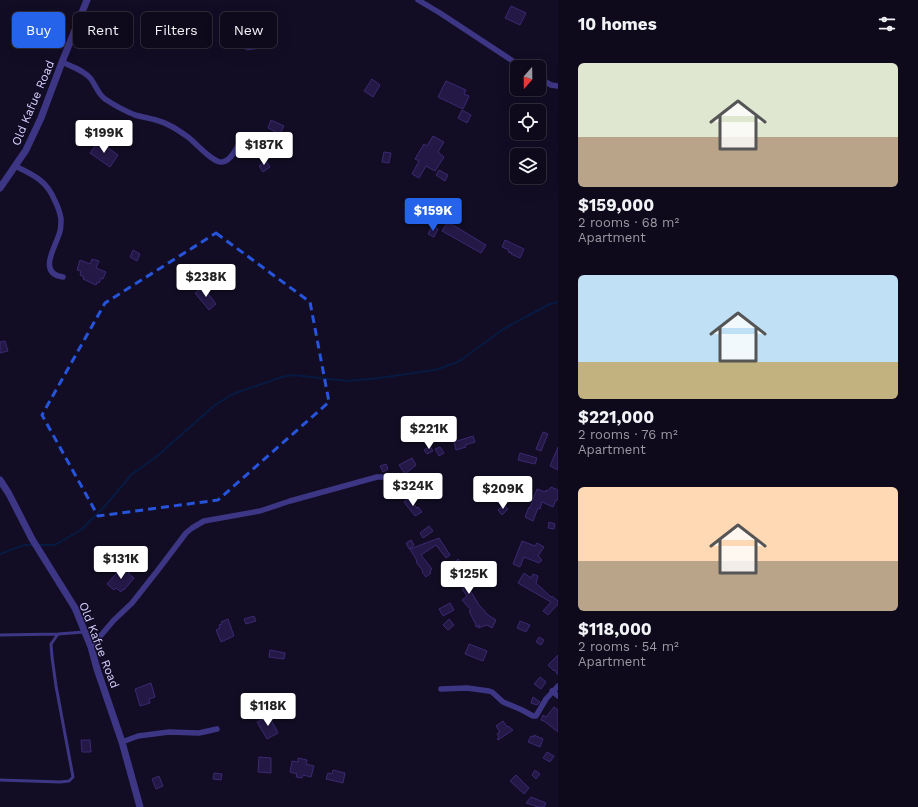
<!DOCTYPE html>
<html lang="en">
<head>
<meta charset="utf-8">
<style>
	body { margin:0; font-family:"Work Sans",sans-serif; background:#1c1828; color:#f1f3f6; height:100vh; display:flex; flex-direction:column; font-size:15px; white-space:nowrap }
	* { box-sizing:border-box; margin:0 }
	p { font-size:13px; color:#9b9aa3 }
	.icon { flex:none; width:22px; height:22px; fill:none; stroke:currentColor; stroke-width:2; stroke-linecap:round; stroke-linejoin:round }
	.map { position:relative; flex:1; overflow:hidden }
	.sheet { display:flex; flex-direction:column; background:#0e0a1b; width:360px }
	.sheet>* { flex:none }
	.hud { position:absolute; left:12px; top:12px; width:380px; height:36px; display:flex; gap:8px }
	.needle { width:26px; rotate:200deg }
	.controls { position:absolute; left:510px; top:60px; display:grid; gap:8px }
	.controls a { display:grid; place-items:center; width:36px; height:36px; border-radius:6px; background:#0e0a1b; box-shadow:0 4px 16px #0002,0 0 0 1px #2e2b3a; font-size:20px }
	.price { position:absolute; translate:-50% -34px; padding:0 9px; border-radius:4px; background:#fff; color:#222; font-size:13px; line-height:26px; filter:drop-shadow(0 1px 2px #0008) }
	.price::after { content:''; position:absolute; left:50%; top:24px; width:12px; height:9px; margin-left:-6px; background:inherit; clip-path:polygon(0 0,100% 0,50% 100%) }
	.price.current { background:#2563eb; color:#fff }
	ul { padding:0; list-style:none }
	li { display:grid; align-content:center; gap:8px; height:212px; padding:0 20px }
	li span { display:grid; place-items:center; height:124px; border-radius:6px; color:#555 }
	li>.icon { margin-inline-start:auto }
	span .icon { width:72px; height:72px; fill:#fffc; stroke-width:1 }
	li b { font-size:17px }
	h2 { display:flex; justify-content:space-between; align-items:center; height:48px; padding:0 20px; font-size:17px }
	.chip { padding:0 14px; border-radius:6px; background:#0e0a1b; box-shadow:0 4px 16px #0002,0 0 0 1px #2e2b3a; font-size:14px; line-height:36px }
	.chip.current { background:#2563eb; color:#fff }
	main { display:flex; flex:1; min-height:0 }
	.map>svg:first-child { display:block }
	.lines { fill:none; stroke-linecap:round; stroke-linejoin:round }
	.stream { stroke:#071a42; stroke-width:2 }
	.building { fill:#241846; stroke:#3b2973 }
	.service { stroke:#3d3685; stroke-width:3 }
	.minor { stroke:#3d3685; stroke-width:5.5 }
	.tertiary { stroke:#3d3685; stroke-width:7 }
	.marked { fill:none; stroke:#2654da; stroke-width:3; stroke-dasharray:8 5; stroke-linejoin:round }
	.labels { text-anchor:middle; stroke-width:3; stroke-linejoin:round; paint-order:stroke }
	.street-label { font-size:12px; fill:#d7d0ff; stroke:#120d24 }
</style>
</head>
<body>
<main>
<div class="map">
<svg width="558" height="807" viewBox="0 0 558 807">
	<rect width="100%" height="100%" fill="#120d24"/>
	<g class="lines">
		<path class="stream" d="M37,545H55L81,530L106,505L132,474L156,457L215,405L233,394L282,377L293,375L348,381L379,378L435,370L458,362L505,328L550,304L558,302
			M0,554L24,545H33"/>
	</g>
	<path class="building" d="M511,6L526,13L520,25L505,18Z
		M269,23L270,38L276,37L277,44H271V47L246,50L244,37H248L247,25Z
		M372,79L380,85L373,97L364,91Z
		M446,81L466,90L464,94L469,96L463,109L438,97Z
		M462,110L471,115L467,123L458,118Z
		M271,120L284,126L280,134L268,128Z
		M433,136L444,142L438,152L444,157L435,171L426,166L419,178L412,174L419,161L415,159L424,144L427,146Z
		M99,141L118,155L110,167L90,153Z
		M384,152L391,153L389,163L382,162Z
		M266,161L270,167L263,172L259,166Z
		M439,170L448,175L445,181L436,175Z
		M448,222L486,245L481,253L442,231Z
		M432,226L438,229L434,237L428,234Z
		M505,240L524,249L520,258L511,254L512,253L508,252L509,250L502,247Z
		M133,250L140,254L137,261L130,257Z
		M92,259L99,261L96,268L106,272L103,279L101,278L99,283L97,282L96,285L83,279L84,277L80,275L81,271L77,270L80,260L90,264Z
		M203,287L216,304L209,310L195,293Z
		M5,341L8,351L0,353V342Z
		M543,432L548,434L541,451L536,449Z
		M473,436L475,442L465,445L466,447L456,450L454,442Z
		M430,446L433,451L427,454L424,450Z
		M440,447L444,453L439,456L435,449Z
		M558,447V470L550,466Z
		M520,453L537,458L535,464L518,460Z
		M412,458L416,465L405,474L399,465Z
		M386,464L388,469L383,472L380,466Z
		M498,477L508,483L505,488L502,486L498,490L496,484Z
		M490,486L497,492L490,497L484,491Z
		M551,487L558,490V500H556L553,507L542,502L540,509L538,508L533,521L525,517L529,507L530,508L537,489L545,492L546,490L548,491Z
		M409,498L416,507L417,508L418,507L422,512L415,516L404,502Z
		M503,505L508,509L502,515L498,510Z
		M549,522L555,524L554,529L548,528Z
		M429,526L433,531L423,538L420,533Z
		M439,538L450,555L446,558L436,545L421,555L432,569L430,571L431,573L426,577L422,572L423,571L416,562L417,561L410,549Z
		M411,540L414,545L409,549L406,543Z
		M522,541L535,546L537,543L544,547L538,556L542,560L539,563L524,557L520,567L513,564Z
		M458,559L470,571L464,577L468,580L466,582L472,589L470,590L479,605L488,615L496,620L492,628L487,625L478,628L480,625L476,627V625L469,611L471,610L462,600L467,596L462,589L464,588L452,576L448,580L442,574Z
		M123,566L130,571L128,573L134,578L124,590L123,589L121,592L116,588L114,590L107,584Z
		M524,573L531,578L533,574L538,576L536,583L551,597L552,596L558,601V605H557L548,615L543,611L551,602L518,583Z
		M450,603L454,610L443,616L439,609Z
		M254,616L256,621L246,624L244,619Z
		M228,619L234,636L221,642L216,630L220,628L219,625L222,624L221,622Z
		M449,619L454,625L448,630L443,625Z
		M520,621L530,625L526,632L517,628Z
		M539,637L544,640L541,645L536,642Z
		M469,644L487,651L483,661L465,654Z
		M270,650L285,653L284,659L269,657Z
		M558,655V675L555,670L554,671L548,665Z
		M540,677L546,682L541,689L534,684Z
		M151,683L155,697L149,699L150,703L140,706L135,689Z
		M533,697L540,702L537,705L531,703Z
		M554,707L558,710V732L544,721L541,720L543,715L546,717Z
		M269,716L278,733L267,739L257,722Z
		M503,721L507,727L508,726L513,730L498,740L497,739L499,737L497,734L500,732L496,726Z
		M534,735L543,739L540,747L528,742L531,736L534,737Z
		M81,740H90L91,752H82Z
		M547,752L554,756L550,762L543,758Z
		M259,757L271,758V773L258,772Z
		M298,758L307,760L306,764L314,766L311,777L303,775L302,778L296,777L297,774L290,772L292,761L298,762Z
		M333,770L345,773L343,783L326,779L328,773L332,774Z
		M535,770L540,774L536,779L532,775Z
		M214,773L222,774L221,780L213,779Z
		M516,775L529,788L524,794L510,781Z
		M159,776L163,786L156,789L152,779Z
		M531,797L546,803L544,807H536V806L526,803Z"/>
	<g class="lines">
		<path class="service" d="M0,635L58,634L84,632
			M0,780L60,782L69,781L73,777L56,686L52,657L51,644L58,634"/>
		<path class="minor" d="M418,0L440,13L522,67
			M62,62C72,67 84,70 91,79C96,86 98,94 105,99C114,105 125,111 135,115C142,117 149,118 156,120C168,123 178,130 188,137C196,143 213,163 222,162C232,161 239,144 242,137
			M539,78L551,85L558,86
			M15,166C34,175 47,181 55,201C58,207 60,212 61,219C61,222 61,228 60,231C57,245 36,273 63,277
			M91,647L114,620L132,603L158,570L186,533L192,528L204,521L260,511L290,501L377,477H390L422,488
			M441,689L467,688L489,691L492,692L503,702L522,710L533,716H536L546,699L558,686
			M552,691L558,696
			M122,742L138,736L169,732L199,733L217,729"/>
		<path class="tertiary" d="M0,188L26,150L41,118L62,62L87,0
			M0,480L9,494L32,539L75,608L91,647L97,669L122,742L140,807"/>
	</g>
	<path class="marked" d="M216,233L310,302L329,402L218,500L98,516L42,415L105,303Z"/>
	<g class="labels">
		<g class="street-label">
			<text transform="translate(33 103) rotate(-67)" y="4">Old Kafue Road</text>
			<text transform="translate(99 645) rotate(69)" y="4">Old Kafue Road</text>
		</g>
	</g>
</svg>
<div class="controls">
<a><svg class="needle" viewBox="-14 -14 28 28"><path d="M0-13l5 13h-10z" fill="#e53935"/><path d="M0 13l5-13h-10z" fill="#9b9aa3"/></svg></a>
<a><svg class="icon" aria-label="locate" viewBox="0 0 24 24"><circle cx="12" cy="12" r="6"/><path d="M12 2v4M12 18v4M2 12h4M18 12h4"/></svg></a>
<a><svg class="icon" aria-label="layers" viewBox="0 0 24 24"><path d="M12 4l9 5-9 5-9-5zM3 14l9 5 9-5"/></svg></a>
</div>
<b class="price" style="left:104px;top:154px">$199K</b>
<b class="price" style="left:264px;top:166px">$187K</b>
<b class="price current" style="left:433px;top:232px">$159K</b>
<b class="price" style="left:206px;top:298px">$238K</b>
<b class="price" style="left:429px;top:450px">$221K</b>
<b class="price" style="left:413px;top:507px">$324K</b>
<b class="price" style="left:503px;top:510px">$209K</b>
<b class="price" style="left:121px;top:580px">$131K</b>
<b class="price" style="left:469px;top:595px">$125K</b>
<b class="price" style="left:268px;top:727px">$118K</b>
<div class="hud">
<a class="chip current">Buy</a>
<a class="chip">Rent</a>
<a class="chip">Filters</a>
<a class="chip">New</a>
</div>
</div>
<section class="sheet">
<h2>10 homes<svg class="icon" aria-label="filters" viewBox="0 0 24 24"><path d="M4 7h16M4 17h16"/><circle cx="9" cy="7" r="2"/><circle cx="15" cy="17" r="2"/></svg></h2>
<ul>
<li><span style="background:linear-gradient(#dfe7d0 60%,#b9a48a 0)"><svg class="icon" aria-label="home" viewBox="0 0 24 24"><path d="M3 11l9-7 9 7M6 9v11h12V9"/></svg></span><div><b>$159,000</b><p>2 rooms · 68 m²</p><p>Apartment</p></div></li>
<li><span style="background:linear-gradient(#bfe0f5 70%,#c2b280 0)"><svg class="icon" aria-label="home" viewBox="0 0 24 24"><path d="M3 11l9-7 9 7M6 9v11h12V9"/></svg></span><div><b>$221,000</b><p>2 rooms · 76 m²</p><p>Apartment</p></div></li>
<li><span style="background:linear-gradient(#ffd9b3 60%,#b9a48a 0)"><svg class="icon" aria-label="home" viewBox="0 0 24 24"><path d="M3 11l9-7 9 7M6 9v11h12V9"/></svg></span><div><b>$118,000</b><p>2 rooms · 54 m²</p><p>Apartment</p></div></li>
</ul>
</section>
</main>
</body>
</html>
